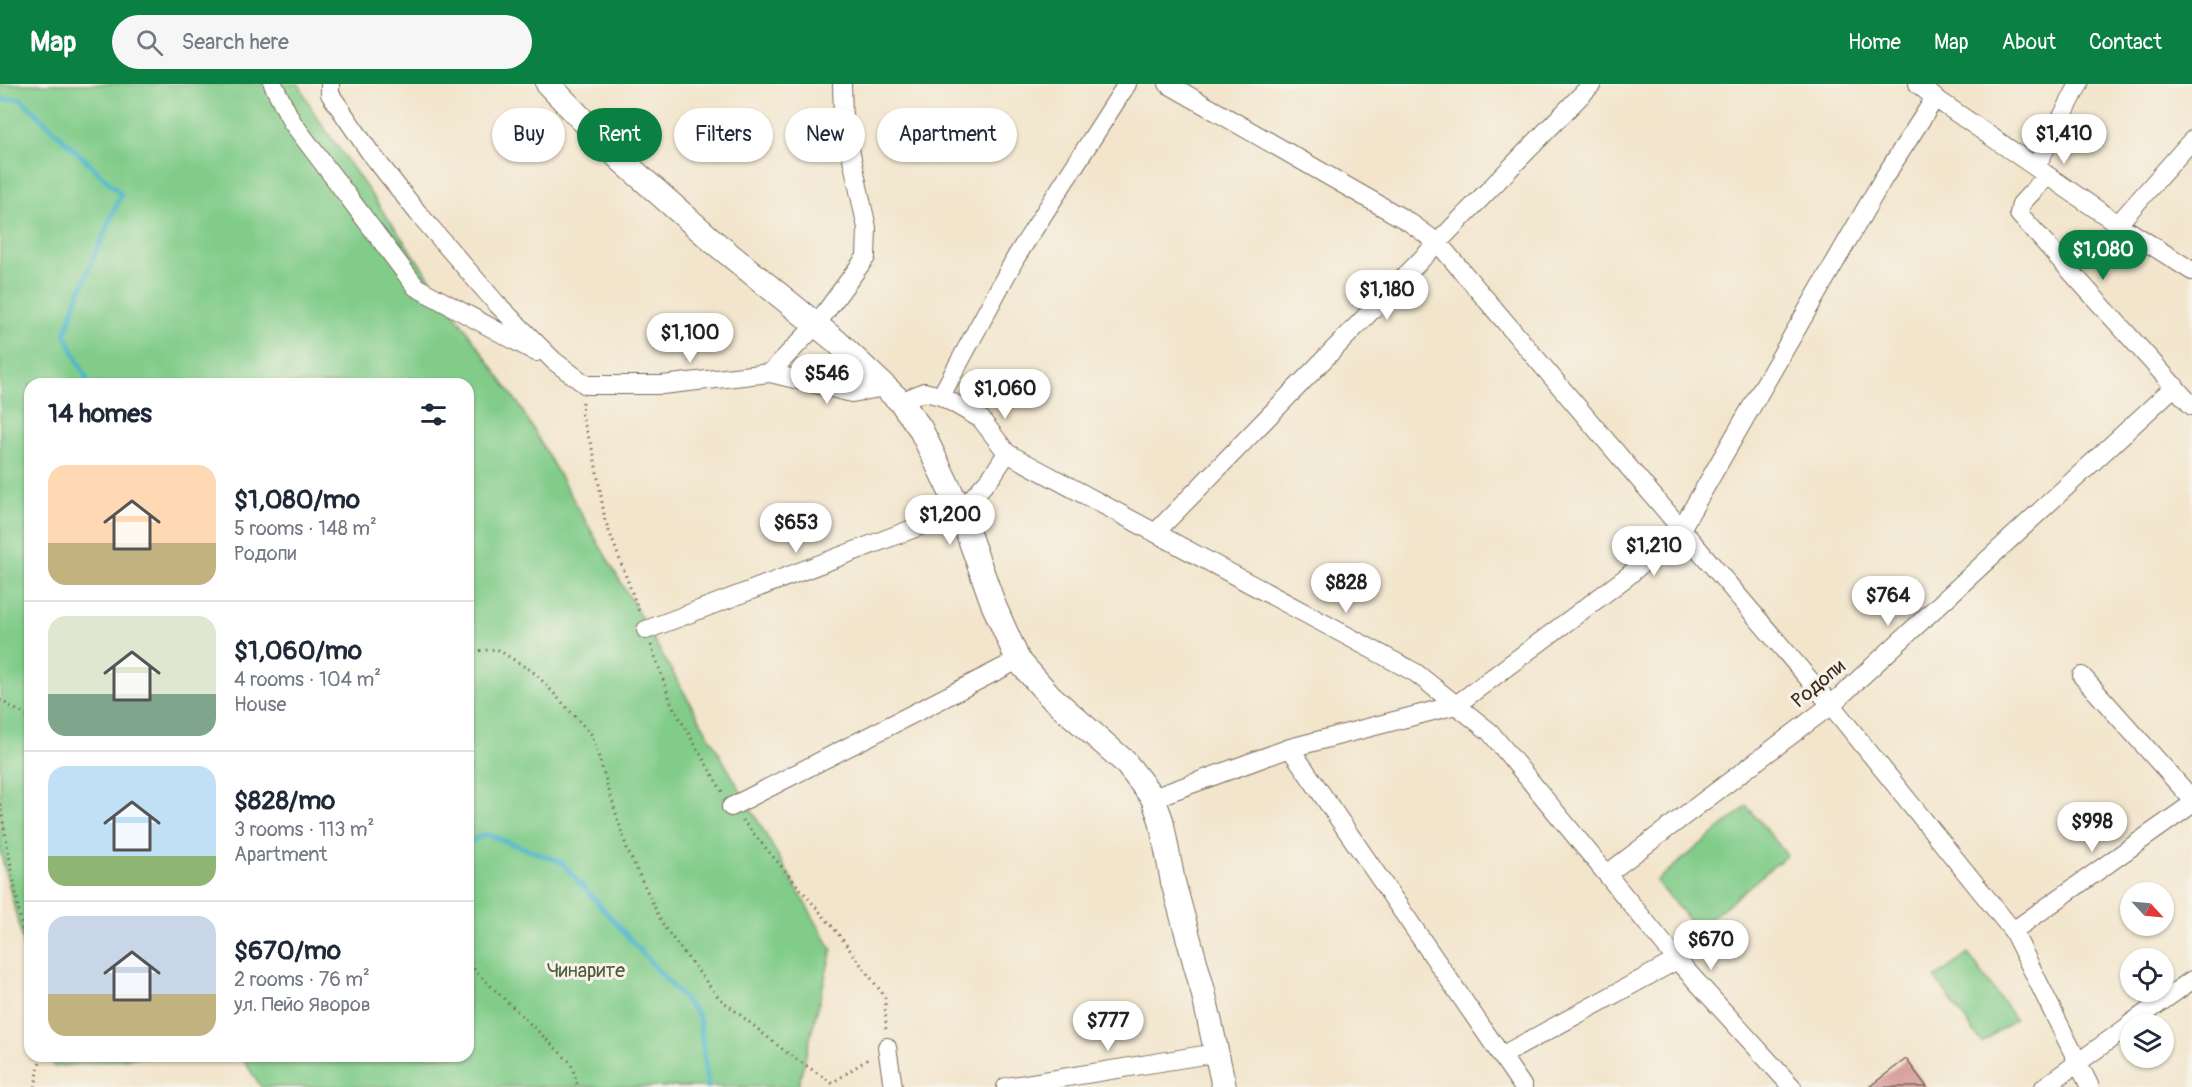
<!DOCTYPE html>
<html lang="en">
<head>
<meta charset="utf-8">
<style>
	body { margin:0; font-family:Pangolin,sans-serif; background:#f6f6f7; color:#1f2937; height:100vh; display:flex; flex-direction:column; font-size:22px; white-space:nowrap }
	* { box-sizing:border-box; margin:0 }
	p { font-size:20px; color:#747a83 }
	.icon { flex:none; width:33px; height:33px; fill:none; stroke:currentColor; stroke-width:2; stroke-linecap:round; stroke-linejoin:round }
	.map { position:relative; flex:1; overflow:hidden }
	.side { position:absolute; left:24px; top:294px; width:450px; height:684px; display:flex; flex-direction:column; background:#fff; border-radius:18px; box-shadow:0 2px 4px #0004 }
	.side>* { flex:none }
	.guide { position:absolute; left:492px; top:24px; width:570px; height:54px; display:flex; gap:12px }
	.needle { width:39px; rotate:116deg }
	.fabs { position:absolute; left:2120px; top:798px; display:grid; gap:12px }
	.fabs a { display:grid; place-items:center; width:54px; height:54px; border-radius:50%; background:#fff; box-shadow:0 2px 4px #0004; font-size:30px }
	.price { position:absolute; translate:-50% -51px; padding:0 14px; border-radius:21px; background:#fff; color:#222; font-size:20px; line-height:39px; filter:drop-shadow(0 2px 3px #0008) }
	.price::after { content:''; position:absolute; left:50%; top:36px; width:18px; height:14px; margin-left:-9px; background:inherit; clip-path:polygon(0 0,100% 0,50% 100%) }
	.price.current { background:#0b8043; color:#fff }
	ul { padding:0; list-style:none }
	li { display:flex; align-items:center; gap:18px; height:150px; padding:0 24px }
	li+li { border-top:2px solid #e0e1e3 }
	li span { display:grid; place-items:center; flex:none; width:168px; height:120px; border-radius:18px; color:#555 }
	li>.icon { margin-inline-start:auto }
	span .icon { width:72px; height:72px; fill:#fffc; stroke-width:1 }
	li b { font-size:26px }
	h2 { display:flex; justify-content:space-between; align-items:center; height:72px; padding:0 24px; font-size:26px }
	.pill { padding:0 21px; border-radius:27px; background:#fff; box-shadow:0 2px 4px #0004; font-size:21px; line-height:54px }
	.pill.current { background:#0b8043; color:#fff }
	header { display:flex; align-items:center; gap:36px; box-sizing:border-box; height:84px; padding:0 30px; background:#0b8043; color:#fff }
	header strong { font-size:28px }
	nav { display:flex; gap:33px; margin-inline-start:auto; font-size:21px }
	.search { width:420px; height:54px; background:#f6f6f7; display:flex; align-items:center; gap:15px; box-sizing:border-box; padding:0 21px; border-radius:33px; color:#747a83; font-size:22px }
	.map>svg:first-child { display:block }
	.green { fill:#81cc89; stroke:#5e7b54; stroke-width:1.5 }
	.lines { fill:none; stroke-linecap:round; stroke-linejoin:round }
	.stream { stroke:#4eb6cc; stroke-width:5 }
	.building { fill:#d59795 }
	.street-casing { stroke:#7b6b5b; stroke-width:20 }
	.secondary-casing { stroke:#7b6b5b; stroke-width:26 }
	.path { stroke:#7b6b5b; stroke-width:3; stroke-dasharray:1.5 4.5; stroke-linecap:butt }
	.street { stroke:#fff; stroke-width:18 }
	.secondary { stroke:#fff; stroke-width:24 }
	.labels { text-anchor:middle; stroke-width:6; stroke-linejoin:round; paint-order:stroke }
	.street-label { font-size:20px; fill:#3b2a1e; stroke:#f7f3e8 }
	.park-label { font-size:20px; fill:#505b3e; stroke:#f7f3e8 }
</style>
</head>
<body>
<header>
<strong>Map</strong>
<div class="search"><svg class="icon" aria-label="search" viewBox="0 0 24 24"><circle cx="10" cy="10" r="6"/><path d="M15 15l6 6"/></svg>Search here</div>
<nav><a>Home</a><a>Map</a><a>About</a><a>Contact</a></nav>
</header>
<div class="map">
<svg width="2192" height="1003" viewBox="0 0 2192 1003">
	<rect width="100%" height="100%" fill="#f7f3e8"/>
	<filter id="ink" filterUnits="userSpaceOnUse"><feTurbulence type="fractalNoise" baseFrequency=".0167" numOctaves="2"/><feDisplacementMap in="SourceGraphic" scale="12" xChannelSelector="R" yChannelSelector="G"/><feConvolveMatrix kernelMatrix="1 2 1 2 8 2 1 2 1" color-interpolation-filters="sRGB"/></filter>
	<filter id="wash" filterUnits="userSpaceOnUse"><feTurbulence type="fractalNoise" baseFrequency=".008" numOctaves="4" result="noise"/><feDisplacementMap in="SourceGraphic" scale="24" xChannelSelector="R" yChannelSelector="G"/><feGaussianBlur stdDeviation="1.35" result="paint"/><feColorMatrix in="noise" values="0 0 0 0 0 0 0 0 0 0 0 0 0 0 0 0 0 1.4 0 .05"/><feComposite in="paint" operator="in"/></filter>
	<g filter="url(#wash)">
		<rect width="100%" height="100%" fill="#f2e5cc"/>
		<path class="green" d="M0,0H299L314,29L519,321L832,866L798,1003H261L241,972H468V300H30V887L0,766Z
			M1747,722L1787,771L1697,846L1656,797Z
			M1968,870L2015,935L1982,959L1935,894Z
			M51,972H149L54,983Z"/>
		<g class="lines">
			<path class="stream" d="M0,15H21L121,110L78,212L65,250L89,300
				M468,758L486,750L561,778L699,932L708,1003"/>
		</g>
		<g id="blocks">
			<path class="building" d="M1906,975L1927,1003H1869Z"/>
		</g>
	</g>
	<g filter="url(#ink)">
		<use href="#blocks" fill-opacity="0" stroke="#7b6b5b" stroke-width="1.5"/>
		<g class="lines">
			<g class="street-casing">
				<path id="street" d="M273,0L292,38L416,203L536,268
					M330,0V10L369,67L418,129L496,219L554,277L586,301H662L770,289L816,241L866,173L867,144L843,33L842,0
					M1168,0L1409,138L1438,159L1831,621L2013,847L2090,1003
					M1918,0L1935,14L2118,140L2192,187
					M2036,83L2079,0
					M2047,92L2021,120L2019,130L2192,322
					M2118,140L2192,56
					M770,289L852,309L885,303
					M941,312L1016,173L1127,0
					M1007,369L1416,589L1490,648L1677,876L1792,1003
					M1156,448L1592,0
					M646,546L960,427L992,392L1007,369L981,335L941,312L924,308L901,318
					M2082,592L2192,715
					M1290,664L1523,1003
					M1153,714L1290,664L1456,621L1628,492L1681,445L1883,95L1935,14
					M731,723L1018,576
					M1607,790L1831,621L2175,302
					M2013,847L2192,720
					M2130,940L2192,896
					M887,963L893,1003
					M1501,972L1677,876
					M1006,1003L1216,969
					M2044,1003L2130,941"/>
			</g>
			<g class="secondary-casing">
				<path id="secondary" d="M548,0L620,75L714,158L836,257L901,318L920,344L960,427L994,522L1018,576L1050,612L1125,678L1153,714L1161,736L1173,798L1203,907L1224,1003"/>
			</g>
			<path class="path" d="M583,318L581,329L594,371L605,436L640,530
				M651,561L672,621L723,709
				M468,568L497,565L536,590L592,651L627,765L664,843L718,913L786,968L832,999L871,973
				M0,616L30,634
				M0,720L30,889
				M742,736L836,847L885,913L886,946
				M468,874L475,887L571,979L578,1003
				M35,1003L41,972"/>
			<use href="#street" class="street"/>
			<use href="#secondary" class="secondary"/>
		</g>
	</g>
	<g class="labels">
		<g class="street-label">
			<text transform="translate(1818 599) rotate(-40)" y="7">Родопи</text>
		</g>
		<g class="park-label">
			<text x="586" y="893">Чинарите</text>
		</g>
	</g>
</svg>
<div class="fabs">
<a><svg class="needle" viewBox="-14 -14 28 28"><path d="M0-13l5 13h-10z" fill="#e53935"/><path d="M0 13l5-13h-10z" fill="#747a83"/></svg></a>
<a><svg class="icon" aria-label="locate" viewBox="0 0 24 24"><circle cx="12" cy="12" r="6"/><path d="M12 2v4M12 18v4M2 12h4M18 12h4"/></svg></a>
<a><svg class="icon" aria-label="layers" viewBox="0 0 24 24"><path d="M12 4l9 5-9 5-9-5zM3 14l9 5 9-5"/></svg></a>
</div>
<b class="price" style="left:2064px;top:81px">$1,410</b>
<b class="price current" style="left:2103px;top:197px">$1,080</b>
<b class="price" style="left:1387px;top:237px">$1,180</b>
<b class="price" style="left:690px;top:280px">$1,100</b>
<b class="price" style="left:827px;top:321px">$546</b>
<b class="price" style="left:1005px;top:336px">$1,060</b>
<b class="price" style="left:950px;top:462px">$1,200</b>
<b class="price" style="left:796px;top:470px">$653</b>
<b class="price" style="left:1654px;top:493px">$1,210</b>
<b class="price" style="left:1346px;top:530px">$828</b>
<b class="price" style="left:1888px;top:543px">$764</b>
<b class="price" style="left:2092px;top:769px">$998</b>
<b class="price" style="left:1711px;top:887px">$670</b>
<b class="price" style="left:1108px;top:968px">$777</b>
<div class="guide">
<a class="pill">Buy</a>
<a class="pill current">Rent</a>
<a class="pill">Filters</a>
<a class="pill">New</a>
<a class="pill">Apartment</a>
</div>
<section class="side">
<h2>14 homes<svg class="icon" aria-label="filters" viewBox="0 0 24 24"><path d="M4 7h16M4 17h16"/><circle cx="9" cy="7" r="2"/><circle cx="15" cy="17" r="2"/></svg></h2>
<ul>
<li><span style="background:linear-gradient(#ffd9b3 65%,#c2b280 0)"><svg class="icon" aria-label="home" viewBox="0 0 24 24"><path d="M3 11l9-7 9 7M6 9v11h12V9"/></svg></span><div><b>$1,080/mo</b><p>5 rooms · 148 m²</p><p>Родопи</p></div></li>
<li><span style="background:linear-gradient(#dfe7d0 65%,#7fa58c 0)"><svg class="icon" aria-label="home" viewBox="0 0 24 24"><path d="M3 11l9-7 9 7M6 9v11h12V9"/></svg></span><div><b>$1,060/mo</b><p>4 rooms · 104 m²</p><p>House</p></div></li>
<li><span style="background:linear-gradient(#bfe0f5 75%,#8fb573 0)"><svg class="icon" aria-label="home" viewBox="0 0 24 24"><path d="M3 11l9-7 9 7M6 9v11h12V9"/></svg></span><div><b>$828/mo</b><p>3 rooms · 113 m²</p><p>Apartment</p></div></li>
<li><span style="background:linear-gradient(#c9d6e8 65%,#c2b280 0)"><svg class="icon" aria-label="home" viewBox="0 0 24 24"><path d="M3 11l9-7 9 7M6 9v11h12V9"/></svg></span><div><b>$670/mo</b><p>2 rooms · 76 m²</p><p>ул. Пейо Яворов</p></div></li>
</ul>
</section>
</div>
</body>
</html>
